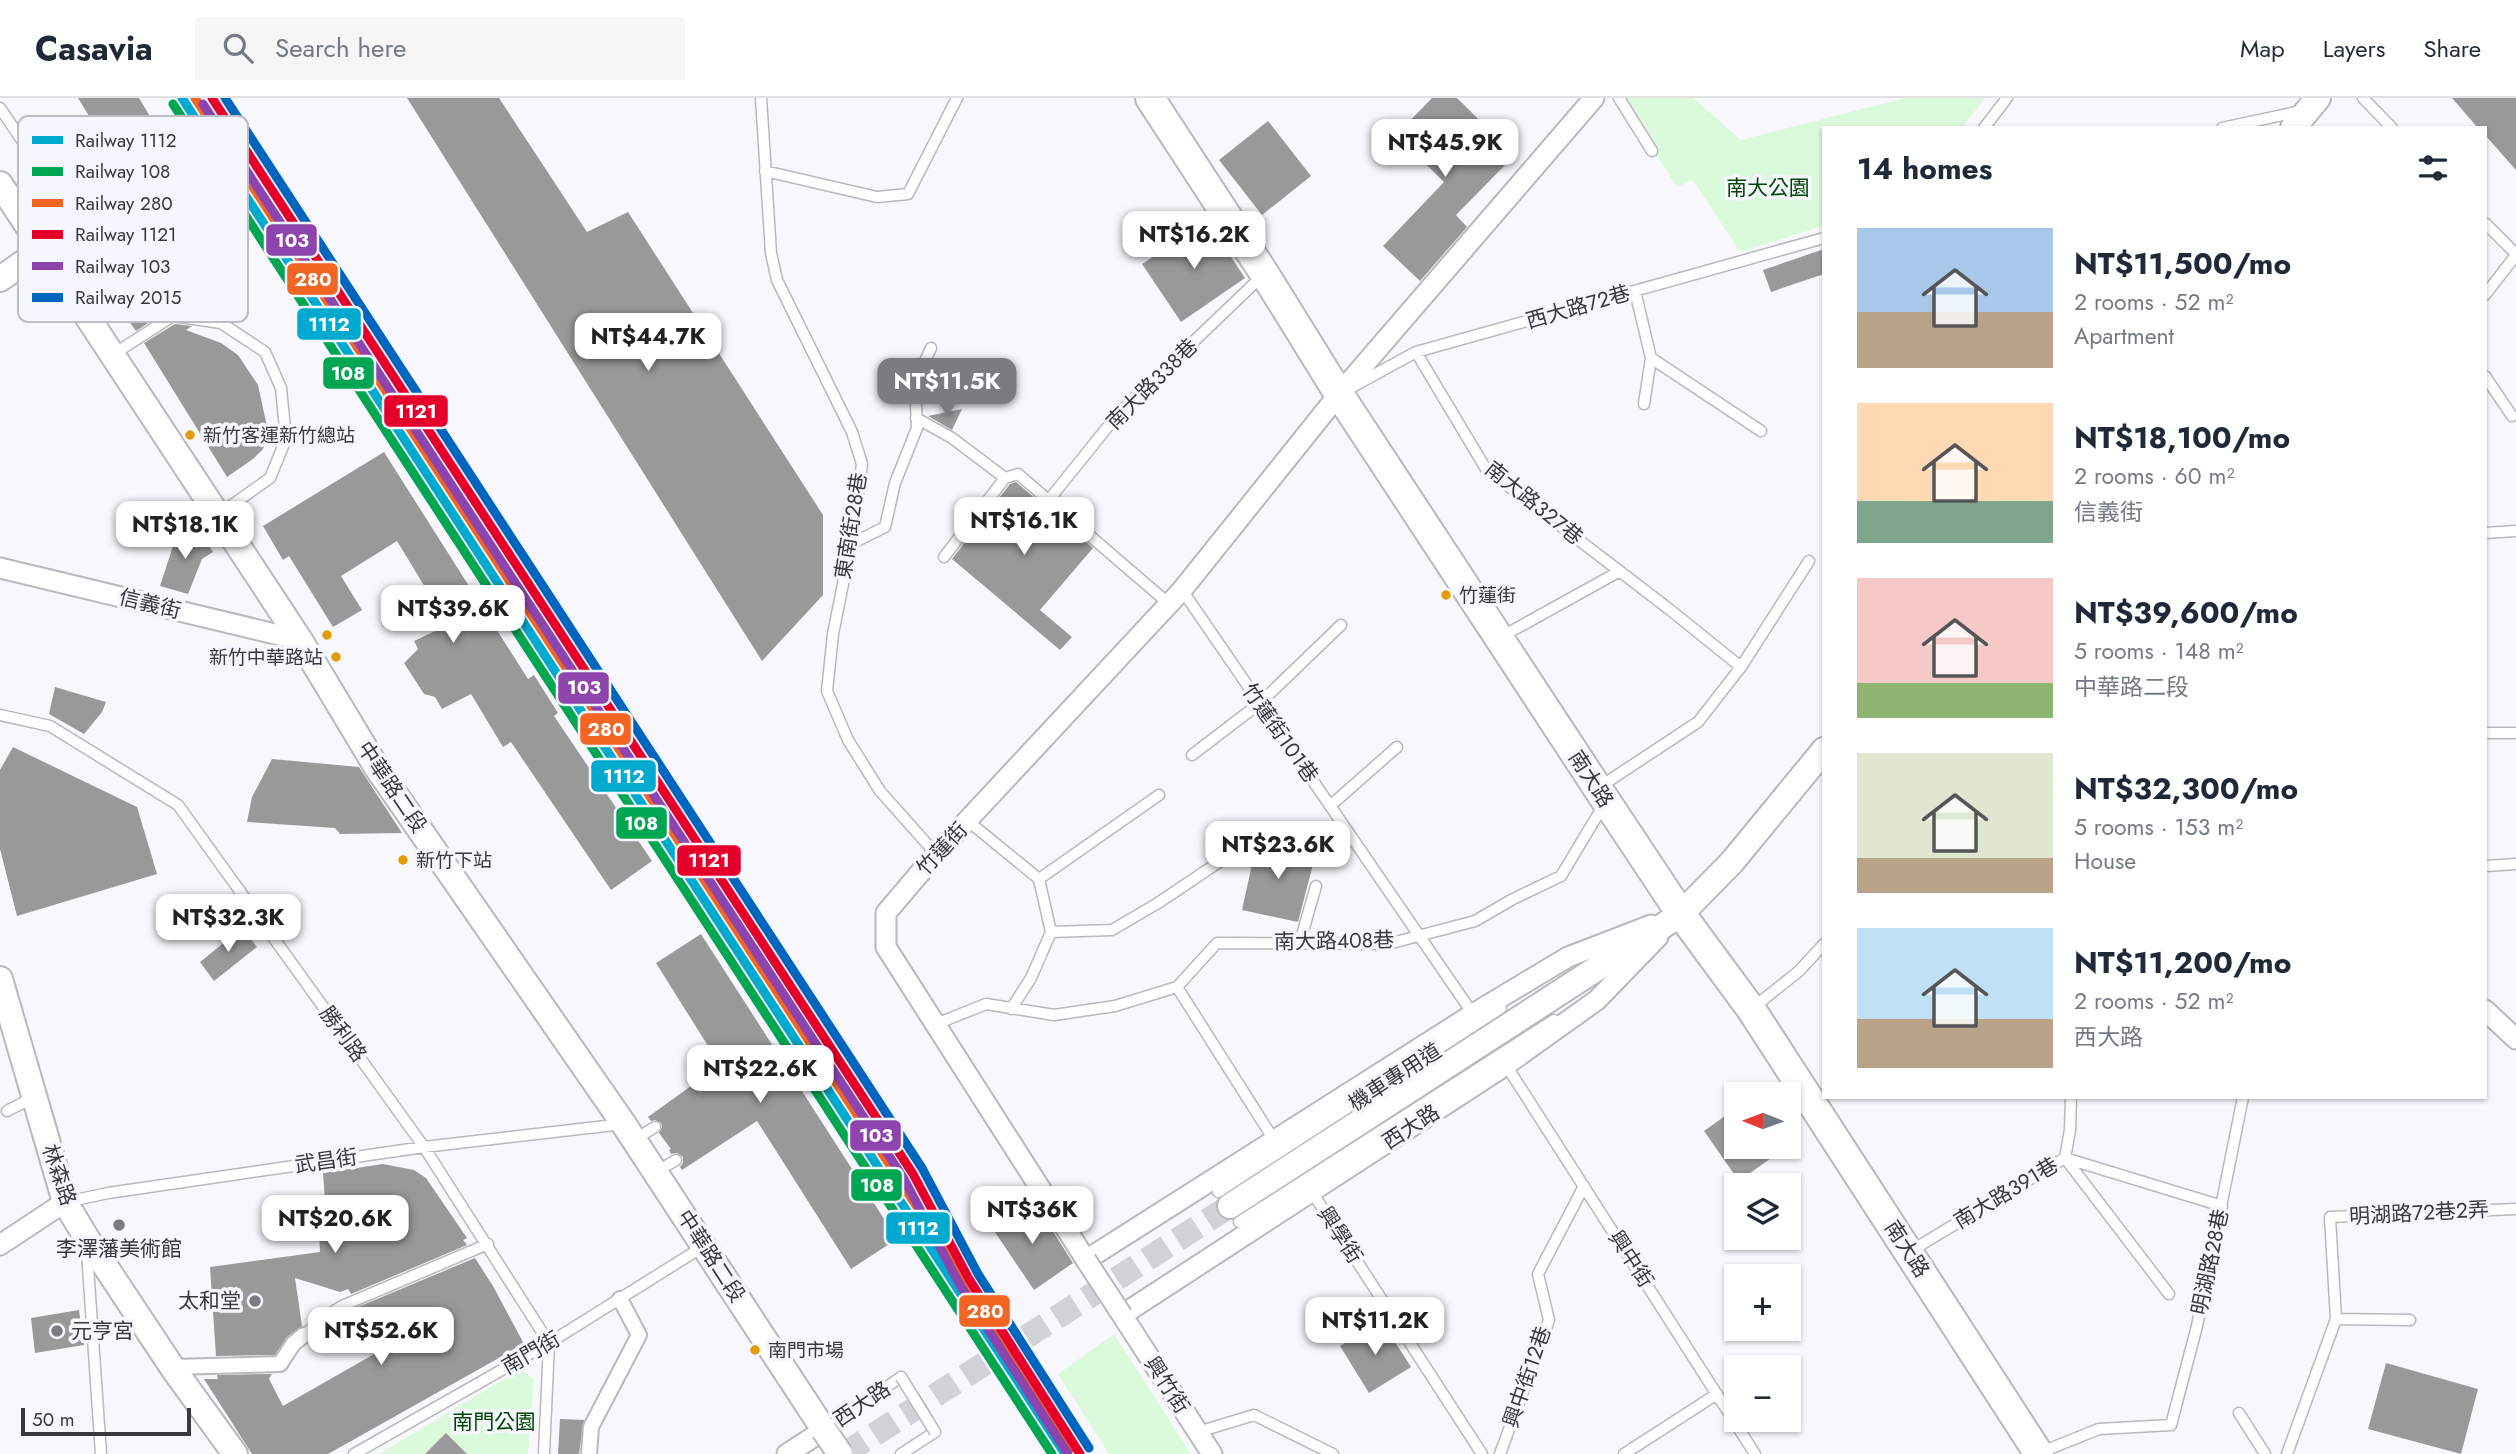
<!DOCTYPE html>
<html lang="en">
<head>
<meta charset="utf-8">
<style>
	body { margin:0; font-family:Jost,"Noto Sans TC",sans-serif; background:#f6f6f7; color:#1f2937; height:100vh; display:flex; flex-direction:column; font-size:26px; white-space:nowrap }
	* { box-sizing:border-box; margin:0 }
	p { font-size:23px; color:#747a83 }
	.icon { flex:none; width:38px; height:38px; fill:none; stroke:currentColor; stroke-width:2; stroke-linecap:round; stroke-linejoin:round }
	.map { position:relative; flex:1; overflow:hidden }
	.side { position:absolute; left:1822px; top:28px; width:665px; height:973px; display:flex; flex-direction:column; background:#fff; border-radius:0px; box-shadow:0 2px 5px #0004 }
	.side>* { flex:none }
	.needle { width:46px; rotate:271deg }
	.controls { position:absolute; left:1724px; top:984px; display:grid; gap:14px }
	.controls a { display:grid; place-items:center; width:77px; height:77px; border-radius:0px; background:#fff; box-shadow:0 2px 5px #0004; font-size:35px }
	.scale { position:absolute; left:21px; bottom:18px; width:170px; box-sizing:border-box; padding-left:7px; border:4px solid #38393d; border-top:0; font-size:19px; line-height:24px; white-space:nowrap; color:#38393d; -webkit-text-stroke:5px #f6f7fe; paint-order:stroke }
	.price { position:absolute; translate:-50% -60px; padding:0 16px; border-radius:14px; background:#fff; color:#222; font-size:23px; line-height:46px; filter:drop-shadow(0 2px 4px #0008) }
	.price::after { content:''; position:absolute; left:50%; top:42px; width:21px; height:16px; margin-left:-10px; background:inherit; clip-path:polygon(0 0,100% 0,50% 100%) }
	.price.active { background:#7b7c80; color:#fff }
	ul { padding:0; list-style:none }
	li { display:flex; align-items:center; gap:21px; height:175px; padding:0 35px }
	li span { display:grid; place-items:center; flex:none; width:196px; height:140px; border-radius:0px; color:#555 }
	li>.icon { margin-inline-start:auto }
	span .icon { width:84px; height:84px; fill:#fffc; stroke-width:1 }
	li b { font-size:30px }
	h2 { display:flex; justify-content:space-between; align-items:center; height:84px; padding:0 35px; font-size:30px }
	header { display:flex; align-items:center; gap:42px; box-sizing:border-box; height:98px; padding:0 35px; background:#fff; border-bottom:2px solid #e0e1e3 }
	header strong { font-size:33px }
	nav { display:flex; gap:38px; margin-inline-start:auto; font-size:24px }
	.search { width:490px; height:63px; background:#f6f6f7; display:flex; align-items:center; gap:18px; box-sizing:border-box; padding:0 24px; border-radius:0px; color:#747a83; font-size:26px }
	.map>svg:first-child { display:block }
	.green { fill:#dbf9db }
	.building { fill:#9a999a }
	.lines { fill:none; stroke-linecap:round; stroke-linejoin:round }
	.tertiary-tunnel { stroke:#d2d2d6; stroke-width:24; stroke-dasharray:24 12; stroke-linecap:butt }
	.service-casing { stroke:#b9b9bd; stroke-width:13 }
	.pedestrian-casing { stroke:#b9b9bd; stroke-width:18 }
	.minor-casing { stroke:#b9b9bd; stroke-width:23 }
	.tertiary-casing { stroke:#b9b9bd; stroke-width:28 }
	.secondary-casing { stroke:#b9b9bd; stroke-width:32 }
	.service { stroke:#fefeff; stroke-width:10 }
	.pedestrian { stroke:#fefeff; stroke-width:14 }
	.minor { stroke:#fefeff; stroke-width:19 }
	.tertiary { stroke:#fefeff; stroke-width:24 }
	.secondary { stroke:#fefeff; stroke-width:28 }
	.service-bridge-casing { stroke:#b9b9bd; stroke-width:13; stroke-linecap:butt }
	.minor-bridge-casing { stroke:#b9b9bd; stroke-width:23; stroke-linecap:butt }
	.tertiary-bridge-casing { stroke:#b9b9bd; stroke-width:28; stroke-linecap:butt }
	.service-bridge { stroke:#fefeff; stroke-width:10 }
	.minor-bridge { stroke:#fefeff; stroke-width:19 }
	.tertiary-bridge { stroke:#fefeff; stroke-width:24 }
	.rail-1-casing { stroke:#f6f7fe; stroke-width:14 }
	.rail-2-casing { stroke:#f6f7fe; stroke-width:14 }
	.rail-3-casing { stroke:#f6f7fe; stroke-width:14 }
	.rail-4-casing { stroke:#f6f7fe; stroke-width:14 }
	.rail-5-casing { stroke:#f6f7fe; stroke-width:14 }
	.rail-6-casing { stroke:#f6f7fe; stroke-width:14 }
	.rail-1 { stroke:#00a9ce; stroke-width:9 }
	.rail-2 { stroke:#00a651; stroke-width:9 }
	.rail-3 { stroke:#f26522; stroke-width:9 }
	.rail-4 { stroke:#e4002b; stroke-width:9 }
	.rail-5 { stroke:#8e44ad; stroke-width:9 }
	.rail-6 { stroke:#0065bd; stroke-width:9 }
	.bus-dot { fill:#e49b06; stroke:#f6f7fe; stroke-width:2.5 }
	.poi-dot { fill:#7b7c80; stroke:#f6f7fe; stroke-width:2.5 }
	.labels { text-anchor:middle; stroke-width:7; stroke-linejoin:round; paint-order:stroke }
	.bus-label { font-size:19px; fill:#38393d; stroke:#f6f7fe; text-anchor:start }
	.park-label { font-size:21px; fill:#004603; stroke:#f6f7fe }
	.street-label { font-size:21px; fill:#38393d; stroke:#f6f7fe }
	.poi-label { font-size:21px; fill:#38393d; stroke:#f6f7fe }
	.key { fill:#f6f7fe; stroke:#bdbec4; stroke-width:2 }
	.key-label { font-size:19px; fill:#38393d }
	.line-badge { stroke:#f6f7fe; stroke-width:2.5 }
	.badge-label { font-size:19px; text-anchor:middle; font-weight:bold; fill:#fff }
</style>
</head>
<body>
<header>
<strong>Casavia</strong>
<div class="search"><svg class="icon" aria-label="search" viewBox="0 0 24 24"><circle cx="10" cy="10" r="6"/><path d="M15 15l6 6"/></svg>Search here</div>
<nav><a>Map</a><a>Layers</a><a>Share</a></nav>
</header>
<div class="map">
<svg width="2516" height="1356" viewBox="0 0 2516 1356">
	<rect width="100%" height="100%" fill="#f8f8fc"/>
	<path class="green" d="M1621,0H1693L1741,42L1905,0H1985L1962,30H1824L1823,128L1740,154L1693,82L1677,89Z
		M1114,1236L1191,1356H1109L1058,1276Z
		M521,1271L534,1282L528,1356H379Z"/>
	<path class="building" d="M78,0H139L217,130L208,136L246,191L209,216L170,211L136,233L117,207L179,164Z
		M407,0H499L587,134L628,114L823,417V497L762,563Z
		M1432,0H1457L1515,57L1456,117L1467,129L1420,183L1383,148L1444,84L1396,37Z
		M2452,0H2516V72L2485,37V30H2478Z
		M1268,23L1311,78L1262,117L1219,62Z
		M1207,123L1245,180L1181,224L1142,166Z
		M1824,151V176L1771,194L1763,172Z
		M175,226L192,228L186,232L221,245L238,257L258,287L268,333L263,351L253,361L227,379L144,245Z
		M962,311L952,332L928,318Z
		M384,354L528,581L534,577L558,615L554,618L652,763L611,792L511,644L503,649L471,596L442,611L435,599L424,596L404,565L418,551L414,543L448,527L397,443L341,478L362,512L333,529L289,458L283,462L263,428Z
		M1016,384L1093,450L1040,512L1072,539L1060,552L952,461L1010,386Z
		M194,425L213,454L202,461L188,496L160,488L174,445Z
		M55,589L106,604L102,614L84,636L49,616Z
		M13,649L137,709L157,776L17,818L0,751V672Z
		M272,661L359,669L402,735L340,736L335,730L247,724L252,699Z
		M1257,743L1316,755L1298,824L1242,812Z
		M242,830L257,849L214,883L200,864Z
		M701,836L897,1141L851,1171L757,1023L682,1072L680,1069L683,1065V1059L677,1055L671,1056L669,1052L671,1051L659,1035L662,1029L661,1025L655,1022L651,1023L648,1019L720,967L656,865Z
		M1736,1010V1048H1788L1739,1083L1704,1033Z
		M383,1066L414,1072L426,1080L467,1140L463,1142L467,1147L351,1196L348,1191L340,1194L295,1180L302,1228L287,1239L275,1257L216,1258L210,1169L320,1154L318,1118L326,1117L323,1075Z
		M1031,1112L1047,1124L1073,1165L1034,1192L988,1124L1007,1114Z
		M475,1160L493,1188L524,1246L328,1356H252L204,1281H218L217,1277L272,1276L269,1281L283,1308L383,1251L358,1209Z
		M79,1212L84,1247L35,1255L31,1220Z
		M1381,1222L1411,1269L1369,1295L1340,1248Z
		M2386,1265L2478,1291L2461,1356L2368,1331Z
		M560,1321L584,1322L579,1356H558Z
		M446,1335L467,1356H425Z"/>
	<g class="lines">
		<path class="tertiary-tunnel" d="M844,1356L1230,1108"/>
		<g class="service-casing">
			<path id="service" d="M761,0L771,155L777,182L852,334L862,366L851,446L833,536L827,593L848,642L880,693L936,756
				M1619,0L1652,53
				M2363,0L2392,30
				M0,10L50,84L44,143
				M1984,30L2007,0
				M2222,30L2301,13
				M765,73L877,99L908,96L957,0
				M2485,125L2516,156
				M1635,193L1651,260L1761,333
				M2485,197L2516,157
				M1416,254L1486,371L1669,511L1741,569
				M112,257L173,218L221,225L265,254L281,290L286,341L270,380L218,417
				M2485,278L2512,318
				M1352,289L1416,254L1824,140
				M1644,306L1651,260
				M916,320L952,340L1005,380L1018,376L1168,505
				M1048,403L1118,316L1262,178
				M2485,435L2516,433
				M851,446L885,429L895,385L917,330L915,285L931,250
				M944,459L1005,380
				M1182,492L1473,916
				M1501,539L1620,473
				M0,617L50,628L178,707L424,1049L549,1245L544,1356
				M2485,635H2516
				M1192,657L1260,605L1341,527
				M1330,708L1397,649
				M968,723L1039,781L1051,834
				M2485,768L2516,766
				M1039,781L1159,697
				M1300,844L1316,788
				M1177,889L1274,1042
				M1754,909L1799,873L1824,846
				M1011,911L1031,880L1051,834L1112,832L1158,805L1234,754
				M936,926L986,906L1054,917L1115,908L1177,889L1217,845L1388,846L1475,823L1513,801L1561,778L1606,703L1607,684L1698,624L1741,569L1809,463
				M1506,967L1755,1356
				M2071,999L2070,1032L2065,1060L2222,1108
				M7,1013L34,999
				M634,1042L655,1029
				M656,1074L676,1062
				M1218,1094L1501,910
				M1312,1094L1482,1356
				M66,1104L108,1095L424,1049L623,1026
				M1239,1124L1554,922
				M87,1154L101,1356
				M1909,1154L2065,1060L2169,1196
				M2410,1222L2336,1221L2330,1119L2516,1111
				M304,1237L323,1220L342,1208L488,1146
				M2239,1315L2265,1356
				M824,1332L901,1279
				M1198,1334L1254,1317L1333,1356
				M2039,1355L2099,1331L2171,1327L2197,1228L2243,999
				M354,1356L549,1245L704,1148
				M901,1356L935,1334
				M1500,1356L1549,1222L1538,1176L1584,1088
				M1624,1356L1717,1296
				M2287,1356L2336,1221"/>
		</g>
		<g class="pedestrian-casing">
			<path id="pedestrian" d="M172,1269L280,1266L293,1246L304,1237
				M589,1356L591,1329L639,1237L620,1201"/>
		</g>
		<g class="minor-casing">
			<path id="minor" d="M1594,0L1339,296L1182,492L936,756L886,815V849L1086,1162L1473,916L1568,859L1651,827
				M0,470L300,542
				M2485,912L2516,941
				M0,1147L65,1104
				M787,1356L824,1332
				M1212,1356L1122,1217L1506,967L1597,902L1658,839"/>
		</g>
		<g class="tertiary-casing">
			<path id="tertiary" d="M2293,30L2318,0
				M0,86L300,542L377,670L623,1025L824,1332
				M0,181L43,151
				M0,881L65,1104L86,1139L172,1269L235,1356
				M1230,1108L1681,816L1732,764L1824,652"/>
		</g>
		<g class="secondary-casing">
			<path id="secondary" d="M1150,0L1264,175L1339,296L1606,703L1681,816L1751,911L2039,1356"/>
		</g>
		<use href="#service" class="service"/>
		<use href="#pedestrian" class="pedestrian"/>
		<use href="#minor" class="minor"/>
		<use href="#tertiary" class="tertiary"/>
		<use href="#secondary" class="secondary"/>
		<g class="service-bridge-casing">
			<path id="service-bridge" d="M901,1279L935,1334"/>
		</g>
		<g class="minor-bridge-casing">
			<path id="minor-bridge" d="M1086,1162L1122,1217"/>
		</g>
		<g class="tertiary-bridge-casing">
			<path id="tertiary-bridge" d="M824,1332L840,1356"/>
		</g>
		<use href="#service-bridge" class="service-bridge"/>
		<use href="#minor-bridge" class="minor-bridge"/>
		<use href="#tertiary-bridge" class="tertiary-bridge"/>
		<g class="rail-1-casing">
			<path id="rail-1" d="M182,0L1065,1356"/>
		</g>
		<g class="rail-2-casing">
			<path id="rail-2" d="M173,6L1052,1356"/>
		</g>
		<g class="rail-3-casing">
			<path id="rail-3" d="M195,0L1074,1350"/>
		</g>
		<g class="rail-4-casing">
			<path id="rail-4" d="M212,0L913,1076L969,1181L1080,1356"/>
		</g>
		<g class="rail-5-casing">
			<path id="rail-5" d="M203,6L904,1081L960,1187L1068,1356"/>
		</g>
		<g class="rail-6-casing">
			<path id="rail-6" d="M225,0L922,1070L978,1176L1089,1350"/>
		</g>
		<use href="#rail-1" class="rail-1"/>
		<use href="#rail-2" class="rail-2"/>
		<use href="#rail-3" class="rail-3"/>
		<use href="#rail-4" class="rail-4"/>
		<use href="#rail-5" class="rail-5"/>
		<use href="#rail-6" class="rail-6"/>
	</g>
	<g class="bus-dot">
		<circle cx="190" cy="337" r="6"/>
		<circle cx="1446" cy="497" r="6"/>
		<circle cx="327" cy="537" r="6"/>
		<circle cx="336" cy="559" r="6"/>
		<circle cx="403" cy="762" r="6"/>
		<circle cx="755" cy="1252" r="6"/>
	</g>
	<g class="poi-dot">
		<circle cx="119" cy="1127" r="7"/>
		<circle cx="255" cy="1203" r="7"/>
		<circle cx="57" cy="1233" r="7"/>
	</g>
	<g class="labels">
		<g class="bus-label">
			<text x="203" y="344">新竹客運新竹總站</text>
			<text x="1459" y="504">竹蓮街</text>
			<text x="323" y="566" text-anchor="end">新竹中華路站</text>
			<text x="416" y="769">新竹下站</text>
			<text x="768" y="1259">南門市場</text>
		</g>
		<g class="park-label">
			<text x="1768" y="97">南大公園</text>
			<text x="494" y="1331">南門公園</text>
		</g>
		<g class="street-label">
			<text transform="translate(1578 209) rotate(-16)" y="7">西大路72巷</text>
			<text transform="translate(1152 286) rotate(-45)" y="7">南大路338巷</text>
			<text transform="translate(1534 405) rotate(39)" y="7">南大路327巷</text>
			<text transform="translate(851 428) rotate(-81)" y="7">東南街28巷</text>
			<text transform="translate(150 506) rotate(14)" y="7">信義街</text>
			<text transform="translate(1280 635) rotate(55)" y="7">竹蓮街101巷</text>
			<text transform="translate(1591 681) rotate(57)" y="7">南大路</text>
			<text transform="translate(392 689) rotate(56)" y="7">中華路二段</text>
			<text transform="translate(942 751) rotate(-47)" y="7">竹蓮街</text>
			<text transform="translate(1334 843) rotate(-1)" y="7">南大路408巷</text>
			<text transform="translate(343 936) rotate(54)" y="7">勝利路</text>
			<text transform="translate(1395 979) rotate(-33)" y="7">機車專用道</text>
			<text transform="translate(1411 1029) rotate(-33)" y="7">西大路</text>
			<text transform="translate(326 1063) rotate(-8)" y="7">武昌街</text>
			<text transform="translate(59 1077) rotate(71)" y="7">林森路</text>
			<text transform="translate(2006 1095) rotate(-31)" y="7">南大路391巷</text>
			<text transform="translate(2419 1115) rotate(-3)" y="7">明湖路72巷2弄</text>
			<text transform="translate(1340 1137) rotate(57)" y="7">興學街</text>
			<text transform="translate(1907 1151) rotate(57)" y="7">南大路</text>
			<text transform="translate(711 1158) rotate(57)" y="7">中華路二段</text>
			<text transform="translate(1631 1161) rotate(57)" y="7">興中街</text>
			<text transform="translate(2210 1164) rotate(-78)" y="7">明湖路28巷</text>
			<text transform="translate(531 1255) rotate(-30)" y="7">南門街</text>
			<text transform="translate(1527 1279) rotate(-71)" y="7">興中街12巷</text>
			<text transform="translate(1167 1287) rotate(57)" y="7">興竹街</text>
			<text transform="translate(862 1306) rotate(-34)" y="7">西大路</text>
		</g>
		<g class="poi-label">
			<text x="119" y="1158">李澤藩美術館</text>
			<text x="241" y="1210" text-anchor="end">太和堂</text>
			<text x="71" y="1240" text-anchor="start">元亨宮</text>
		</g>
	</g>
	<rect x="18" y="18" width="230" height="206" rx="10" class="key"/>
	<rect x="32" y="38" width="31" height="8" fill="#00a9ce"/>
	<rect x="32" y="69" width="31" height="9" fill="#00a651"/>
	<rect x="32" y="101" width="31" height="8" fill="#f26522"/>
	<rect x="32" y="132" width="31" height="9" fill="#e4002b"/>
	<rect x="32" y="164" width="31" height="8" fill="#8e44ad"/>
	<rect x="32" y="195" width="31" height="9" fill="#0065bd"/>
	<g class="key-label">
		<text x="75" y="49">Railway 1112</text>
		<text x="75" y="80">Railway 108</text>
		<text x="75" y="112">Railway 280</text>
		<text x="75" y="143">Railway 1121</text>
		<text x="75" y="175">Railway 103</text>
		<text x="75" y="206">Railway 2015</text>
	</g>
	<g class="line-badge">
		<rect x="265" y="125" width="53" height="34" rx="7" fill="#8e44ad"/>
		<rect x="286" y="164" width="53" height="34" rx="7" fill="#f26522"/>
		<rect x="296" y="209" width="66" height="34" rx="7" fill="#00a9ce"/>
		<rect x="322" y="258" width="53" height="34" rx="7" fill="#00a651"/>
		<rect x="383" y="296" width="66" height="34" rx="7" fill="#e4002b"/>
		<rect x="557" y="573" width="53" height="34" rx="7" fill="#8e44ad"/>
		<rect x="579" y="614" width="53" height="34" rx="7" fill="#f26522"/>
		<rect x="590" y="661" width="67" height="34" rx="7" fill="#00a9ce"/>
		<rect x="615" y="708" width="53" height="34" rx="7" fill="#00a651"/>
		<rect x="676" y="746" width="66" height="33" rx="7" fill="#e4002b"/>
		<rect x="849" y="1021" width="53" height="33" rx="7" fill="#8e44ad"/>
		<rect x="850" y="1070" width="53" height="34" rx="7" fill="#00a651"/>
		<rect x="885" y="1113" width="66" height="34" rx="7" fill="#00a9ce"/>
		<rect x="958" y="1196" width="53" height="34" rx="7" fill="#f26522"/>
	</g>
	<g class="badge-label">
		<text x="292" y="149">103</text>
		<text x="313" y="188">280</text>
		<text x="329" y="233">1112</text>
		<text x="348" y="282">108</text>
		<text x="416" y="320">1121</text>
		<text x="584" y="596">103</text>
		<text x="606" y="638">280</text>
		<text x="624" y="685">1112</text>
		<text x="641" y="732">108</text>
		<text x="709" y="769">1121</text>
		<text x="876" y="1044">103</text>
		<text x="877" y="1094">108</text>
		<text x="918" y="1137">1112</text>
		<text x="985" y="1220">280</text>
	</g>
</svg>
<div class="controls">
<a><svg class="needle" viewBox="-14 -14 28 28"><path d="M0-13l5 13h-10z" fill="#e53935"/><path d="M0 13l5-13h-10z" fill="#747a83"/></svg></a>
<a><svg class="icon" aria-label="layers" viewBox="0 0 24 24"><path d="M12 4l9 5-9 5-9-5zM3 14l9 5 9-5"/></svg></a>
<a>+</a>
<a>−</a>
</div>
<div class="scale">50 m</div>
<b class="price" style="left:1445px;top:81px">NT$45.9K</b>
<b class="price" style="left:1194px;top:173px">NT$16.2K</b>
<b class="price" style="left:648px;top:275px">NT$44.7K</b>
<b class="price active" style="left:947px;top:320px">NT$11.5K</b>
<b class="price" style="left:1024px;top:459px">NT$16.1K</b>
<b class="price" style="left:185px;top:463px">NT$18.1K</b>
<b class="price" style="left:453px;top:547px">NT$39.6K</b>
<b class="price" style="left:1278px;top:783px">NT$23.6K</b>
<b class="price" style="left:228px;top:856px">NT$32.3K</b>
<b class="price" style="left:760px;top:1007px">NT$22.6K</b>
<b class="price" style="left:1032px;top:1148px">NT$36K</b>
<b class="price" style="left:335px;top:1157px">NT$20.6K</b>
<b class="price" style="left:1375px;top:1259px">NT$11.2K</b>
<b class="price" style="left:381px;top:1269px">NT$52.6K</b>
<section class="side">
<h2>14 homes<svg class="icon" aria-label="filters" viewBox="0 0 24 24"><path d="M4 7h16M4 17h16"/><circle cx="9" cy="7" r="2"/><circle cx="15" cy="17" r="2"/></svg></h2>
<ul>
<li><span style="background:linear-gradient(#a9c7e8 60%,#b9a48a 0)"><svg class="icon" aria-label="home" viewBox="0 0 24 24"><path d="M3 11l9-7 9 7M6 9v11h12V9"/></svg></span><div><b>NT$11,500/mo</b><p>2 rooms · 52 m²</p><p>Apartment</p></div></li>
<li><span style="background:linear-gradient(#ffd9b3 70%,#7fa58c 0)"><svg class="icon" aria-label="home" viewBox="0 0 24 24"><path d="M3 11l9-7 9 7M6 9v11h12V9"/></svg></span><div><b>NT$18,100/mo</b><p>2 rooms · 60 m²</p><p>信義街</p></div></li>
<li><span style="background:linear-gradient(#f6c9c9 75%,#8fb573 0)"><svg class="icon" aria-label="home" viewBox="0 0 24 24"><path d="M3 11l9-7 9 7M6 9v11h12V9"/></svg></span><div><b>NT$39,600/mo</b><p>5 rooms · 148 m²</p><p>中華路二段</p></div></li>
<li><span style="background:linear-gradient(#dfe7d0 75%,#b9a48a 0)"><svg class="icon" aria-label="home" viewBox="0 0 24 24"><path d="M3 11l9-7 9 7M6 9v11h12V9"/></svg></span><div><b>NT$32,300/mo</b><p>5 rooms · 153 m²</p><p>House</p></div></li>
<li><span style="background:linear-gradient(#bfe0f5 65%,#b9a48a 0)"><svg class="icon" aria-label="home" viewBox="0 0 24 24"><path d="M3 11l9-7 9 7M6 9v11h12V9"/></svg></span><div><b>NT$11,200/mo</b><p>2 rooms · 52 m²</p><p>西大路</p></div></li>
</ul>
</section>
</div>
</body>
</html>
